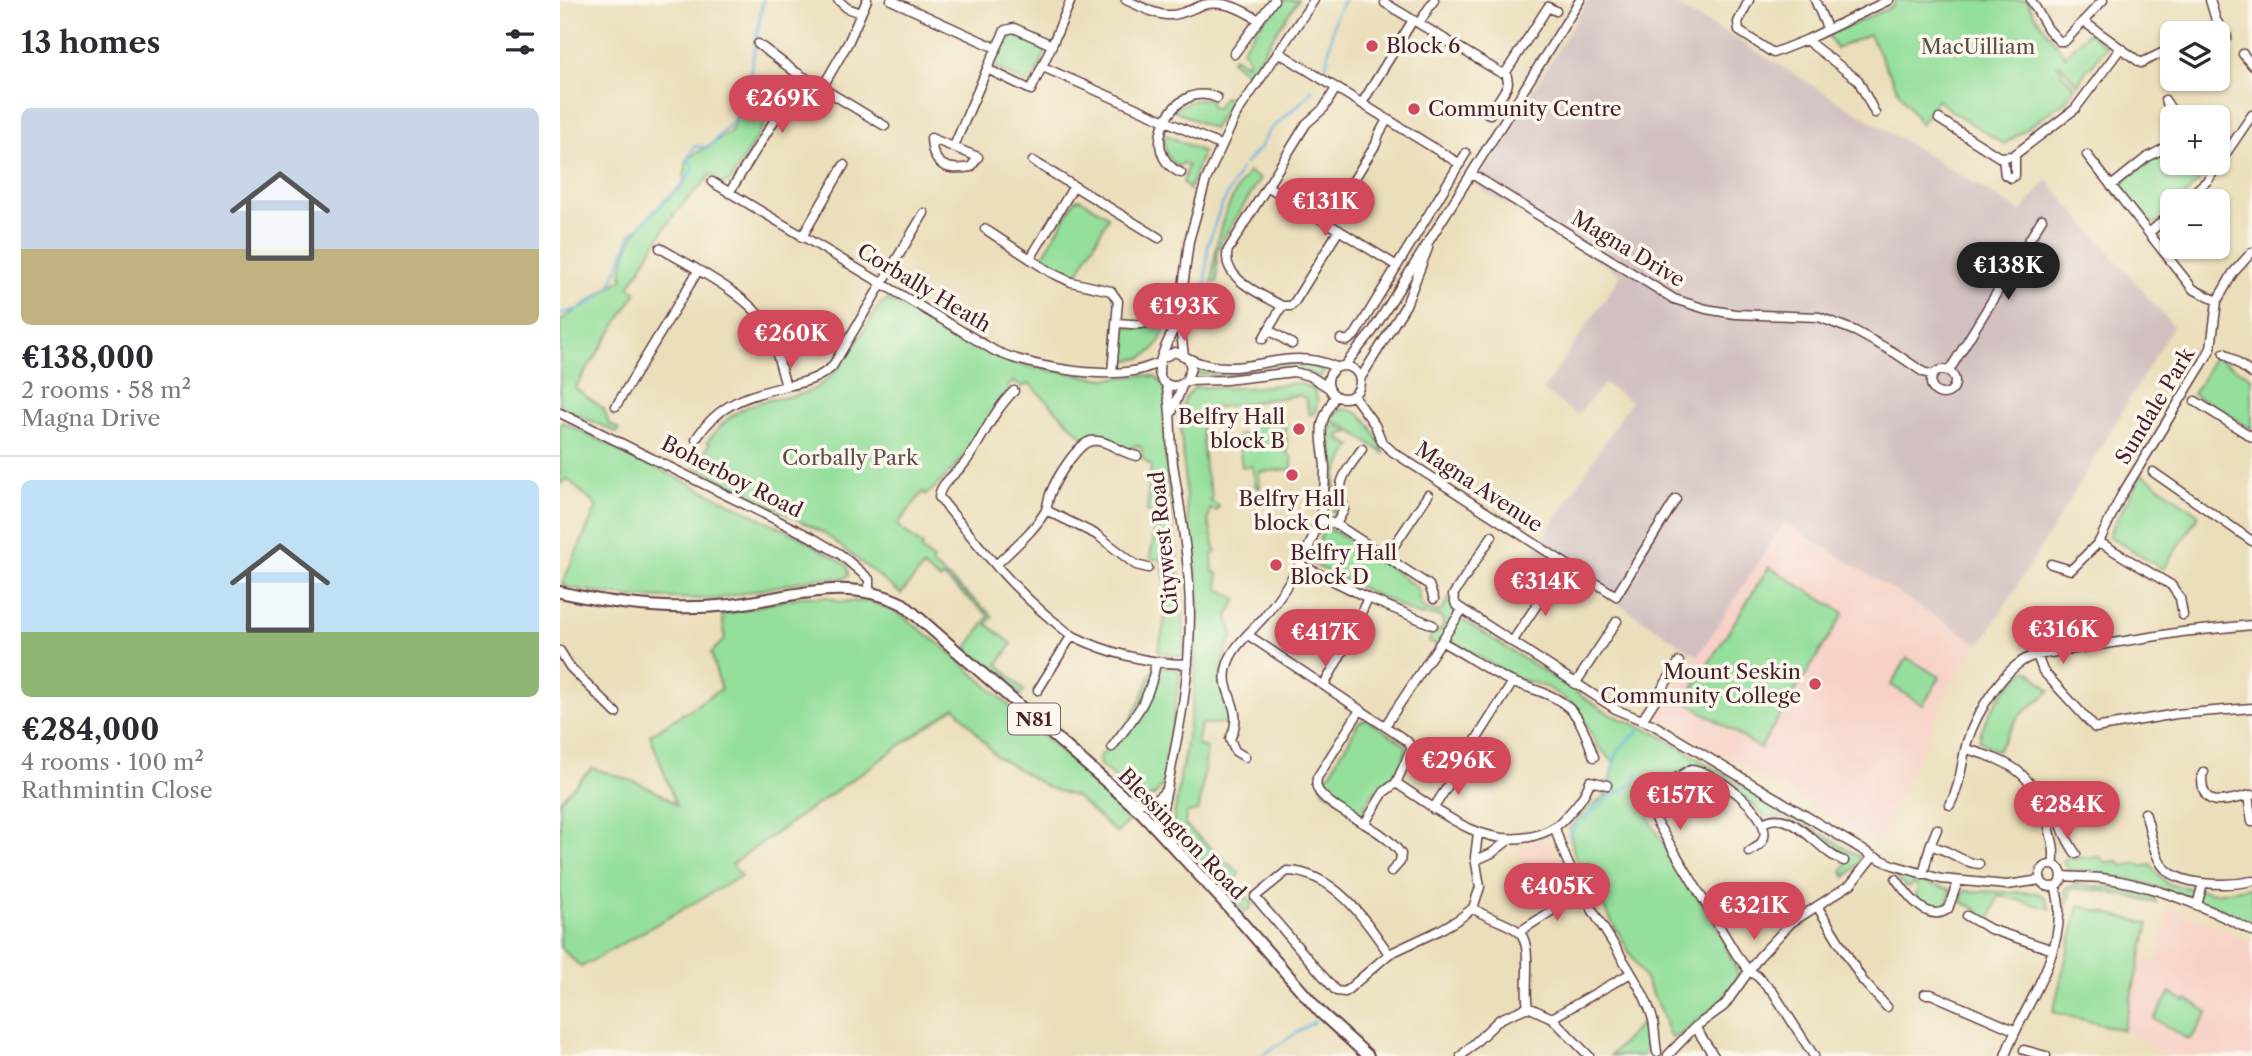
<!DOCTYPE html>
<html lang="en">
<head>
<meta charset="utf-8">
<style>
	body { margin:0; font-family:"Libre Caslon Text",serif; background:#f2f2f3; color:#2b2b33; height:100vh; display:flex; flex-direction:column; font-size:26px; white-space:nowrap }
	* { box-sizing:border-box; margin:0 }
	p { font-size:23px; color:#7c7c81 }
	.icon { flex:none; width:38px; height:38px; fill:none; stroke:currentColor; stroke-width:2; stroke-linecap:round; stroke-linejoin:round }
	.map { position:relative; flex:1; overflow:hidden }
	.side { display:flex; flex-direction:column; background:#fff; width:560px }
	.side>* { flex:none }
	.controls { position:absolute; left:1600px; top:21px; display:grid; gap:14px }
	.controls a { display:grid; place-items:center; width:70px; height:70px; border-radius:10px; background:#fff; box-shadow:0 2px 5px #0004; font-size:35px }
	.price { position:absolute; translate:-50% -60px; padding:0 16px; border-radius:24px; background:#d1495b; color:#fff; font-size:23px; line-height:46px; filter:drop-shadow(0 2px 4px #0008) }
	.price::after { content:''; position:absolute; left:50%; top:42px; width:21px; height:16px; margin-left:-10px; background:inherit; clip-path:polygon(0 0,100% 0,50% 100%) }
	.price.current { background:#222; color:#fff }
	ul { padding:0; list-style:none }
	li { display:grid; align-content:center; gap:14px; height:371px; padding:0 21px }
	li+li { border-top:2px solid #e1e1e2 }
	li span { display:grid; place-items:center; height:217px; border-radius:10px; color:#555 }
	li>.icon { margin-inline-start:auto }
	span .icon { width:126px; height:126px; fill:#fffc; stroke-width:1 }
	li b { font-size:30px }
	h2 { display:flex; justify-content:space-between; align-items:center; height:84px; padding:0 21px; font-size:30px }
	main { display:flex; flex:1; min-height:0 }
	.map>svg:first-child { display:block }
	.built { fill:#f7d1c7 }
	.industrial { fill:#d2bfc0 }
	.green { fill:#94df9b; stroke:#6f7f63; stroke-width:2 }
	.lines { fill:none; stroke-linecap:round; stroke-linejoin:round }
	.stream { stroke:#65b2df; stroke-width:2.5 }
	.minor-casing { stroke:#623c40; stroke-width:11 }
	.major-casing { stroke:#623c40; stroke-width:14 }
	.minor { stroke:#fff; stroke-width:8 }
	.major { stroke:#fff; stroke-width:10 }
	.poi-dot { fill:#d1495b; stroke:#fbf7ec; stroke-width:2.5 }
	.labels { text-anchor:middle; stroke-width:7; stroke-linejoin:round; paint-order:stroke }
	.shield { fill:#fbf7ec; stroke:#7f6065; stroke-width:2 }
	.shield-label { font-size:19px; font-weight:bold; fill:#4a1f2b }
	.poi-label { font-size:21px; fill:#4a1f2b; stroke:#fbf7ec; text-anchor:start }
	.park-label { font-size:21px; fill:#5c4f47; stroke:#fbf7ec }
	.street-label { font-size:21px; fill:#4a1f2b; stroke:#fbf7ec }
</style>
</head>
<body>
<main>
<section class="side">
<h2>13 homes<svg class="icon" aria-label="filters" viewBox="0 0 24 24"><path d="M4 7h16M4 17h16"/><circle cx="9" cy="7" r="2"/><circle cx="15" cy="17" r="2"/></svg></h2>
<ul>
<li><span style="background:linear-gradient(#c9d6e8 65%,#c2b280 0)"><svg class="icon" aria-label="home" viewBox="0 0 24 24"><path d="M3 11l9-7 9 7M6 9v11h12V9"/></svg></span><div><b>€138,000</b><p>2 rooms · 58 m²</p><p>Magna Drive</p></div></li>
<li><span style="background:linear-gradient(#bfe0f5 70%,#8fb573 0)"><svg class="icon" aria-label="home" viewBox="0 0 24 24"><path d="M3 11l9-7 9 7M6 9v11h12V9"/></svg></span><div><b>€284,000</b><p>4 rooms · 100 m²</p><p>Rathmintin Close</p></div></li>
</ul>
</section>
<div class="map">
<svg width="1692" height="1056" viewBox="0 0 1692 1056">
	<rect width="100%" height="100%" fill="#fbf7ec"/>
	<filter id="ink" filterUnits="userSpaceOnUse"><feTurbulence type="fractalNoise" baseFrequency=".0143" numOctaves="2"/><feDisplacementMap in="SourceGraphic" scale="14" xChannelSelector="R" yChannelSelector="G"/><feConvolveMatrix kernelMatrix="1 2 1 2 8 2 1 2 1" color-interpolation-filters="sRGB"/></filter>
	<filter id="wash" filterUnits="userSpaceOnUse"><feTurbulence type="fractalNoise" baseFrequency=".00686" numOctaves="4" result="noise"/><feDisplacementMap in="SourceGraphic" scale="28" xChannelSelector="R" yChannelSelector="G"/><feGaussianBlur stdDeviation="1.57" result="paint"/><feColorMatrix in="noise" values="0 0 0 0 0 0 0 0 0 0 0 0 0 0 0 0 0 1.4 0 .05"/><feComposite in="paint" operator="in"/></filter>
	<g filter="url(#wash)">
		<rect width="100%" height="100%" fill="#ebdeba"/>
		<path class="built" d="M1224,522L1318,582L1418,643L1388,688L1365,744L1318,845L1283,823L1098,717Z
			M986,838L997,859L972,875L957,852L970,843Z
			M1609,908L1664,929L1692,943V1056H1608L1563,1030L1580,958L1597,961Z"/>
		<path class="industrial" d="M1028,0H1121L1118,7L1166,33L1461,212L1487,180L1613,326L1510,500L1424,639L1418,643L1224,522L1138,656L976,550L1071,401L1044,384L1017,415L983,390L1061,275L915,185Z"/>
		<path class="green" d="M718,0H738L688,74L671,60L674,57L686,64L689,58L682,49Z
			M1334,0H1467L1474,14L1505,56L1528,32L1546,46L1531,67H1528L1518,85L1500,64L1498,65L1504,76L1515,87L1505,102L1489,111L1493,110L1444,144L1393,112L1377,100L1361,125L1338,90L1309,34L1276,49L1268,35L1334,6Z
			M454,31L485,45L486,51L473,80L466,83L436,68L435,63L449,33Z
			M181,86L209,104L206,109L209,116L170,182L162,184L151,174C142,188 127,197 117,211C99,234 85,262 69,287L77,292L15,388L44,409L49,424L59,429L57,433L0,406V321L62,279C62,233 92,214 123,185L127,159L170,132L175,122Z
			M663,97L671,100L653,129L614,110C626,102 636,98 651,99L650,106L656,109Z
			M604,134L643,152L629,190L623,182L628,166L622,163L619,167C607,161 603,147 604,134Z
			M1612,148V163H1645L1651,168L1620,201H1612V209L1596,223L1589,222L1560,185L1578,170Z
			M688,172L700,179L661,242L657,251V282L652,283C655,238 662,210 688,172Z
			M520,199L548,216V218L517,275L483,256L515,200Z
			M328,300L433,356L466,366L544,379L585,375L596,377L606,388L608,400L604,424L610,511L623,605L624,657L598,651C606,620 611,592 601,560L590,558L597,518L587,511L591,466L582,458V448L577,445L567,450C554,443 539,431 524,438L469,383L463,387L453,382L448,386L449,390C423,427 401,467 366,495L363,492L337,525L363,546L361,550L373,560L371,563L433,616L427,624L452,644L438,664L464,691L461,695L407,648L429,616L383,577L380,580L363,567L341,594L264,533L134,466L150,444L147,442C161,424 175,410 197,403C218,396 240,399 259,386C287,366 302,333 320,304Z
			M608,313C605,329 600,350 583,357C577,360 567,360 560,361L565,327L581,329L593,326L598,330L603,325V318Z
			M1654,356L1692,378V429L1633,394L1643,379Z
			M735,363L765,368L760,378C734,360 703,374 674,375C661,376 648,372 636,375V365C669,376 701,369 735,363Z
			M738,383L753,389L758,401L754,414H749L746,399L739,395L653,408L641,420L645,471L652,495L650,501L659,506L656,511L650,509L648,521L656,552L652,554L653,572L658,573L659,589L677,599L668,616L673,636L666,649L659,684L671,715L666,723L641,724L637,745L647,748L639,810L626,814L625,825L679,873L675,884L693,904L686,912L612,829L634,695L639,593L627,511L621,428L624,400L635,387L685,388Z
			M782,409C808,410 814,433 825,454L780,423L767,422Z
			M2,422L242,538L288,566L289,575L284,578H256L155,599L70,597L11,588L2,584L37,507L7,478L0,484V424Z
			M710,422L725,423L728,455L732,458V469L699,472L700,488L696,487L692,466L682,467L678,435L690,433L691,424L698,423L699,425Z
			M779,426L790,432L779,435V439L792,446C774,472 771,481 779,513L773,512L770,429Z
			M1582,474L1639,515L1603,569L1548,536Z
			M764,529C781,528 842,577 858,589L860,604L865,610L879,612L883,609L889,598L900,618L1051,715L1094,732L1301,858V860L1286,877L1282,871L1290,858L1285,853L1279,856L1254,834L1226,818L1205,817L1177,789L1138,765L1130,766L1092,791L1086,806L1092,825L1157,926L1179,976L1159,1003L1121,1034L1112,1038L1108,1033L1102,1012L1082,974L1015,857L1009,829L1020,816L1046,795L1054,762L1037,746L1022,715L1004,698L986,687L957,678L895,643L888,636L876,645L869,642L871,634C879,633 882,630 884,622L879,616L858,615L750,563Z
			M1209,567L1284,613L1200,748L1125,701Z
			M239,597H268L280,602L309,601L340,614L387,650L539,786L570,819L557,833L516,797L489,788L436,756L395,707L172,864L181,876L21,967L0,947V800L32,768C63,778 91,784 116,805L90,735L161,689L151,653L165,639L162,615Z
			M1347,658L1380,677L1363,705L1331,685Z
			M595,665L615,668L620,674L603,785L594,796L578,799L540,765L539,757C571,728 580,703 595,665Z
			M1468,670L1490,691L1459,716L1437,751L1419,740C1425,714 1445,685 1468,670Z
			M806,719L846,745L847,749C841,765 833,780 821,792L815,790L803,809L807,813L804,816L763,789L761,784L764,776L771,773L781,751L785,749L798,723Z
			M1540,857L1545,862L1558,861L1562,866L1578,863L1582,866L1591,865L1607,884L1655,893L1692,887V924C1629,896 1578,877 1509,870L1503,862L1505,859Z
			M1333,874L1391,890L1387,905L1376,910L1366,905L1356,896L1358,887L1354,883L1349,887L1345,886Z
			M1515,884L1567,890L1595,898L1597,903L1544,891L1512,888L1505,910V889Z
			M1405,891L1477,893L1484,896L1491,909L1439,895L1428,923L1417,916L1420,911L1400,901Z
			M1519,906L1589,924L1563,1030L1493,1012Z
			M1610,992L1625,1001L1627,999L1648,1012L1633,1036L1628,1039L1594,1019Z
			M1082,1023L1088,1045L1083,1056H1050Z"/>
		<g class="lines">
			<path class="stream" d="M766,67L775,18L784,0
				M685,164L700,148L709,131L745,99L752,90
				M0,314L25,307L50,288L70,236L107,198L124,184L134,166L128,158L135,146L148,148L184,109L203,0
				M640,320L645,300L648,245L660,209L681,169
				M1050,796L1069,787L1079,773
				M1009,836L1016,826L1050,796C1051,782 1052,758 1062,746C1068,740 1074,737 1079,730
				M701,1056L755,1021"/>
		</g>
	</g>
	<g filter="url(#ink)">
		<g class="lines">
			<g class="minor-casing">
				<path id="minor" d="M278,0L287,8L301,13
					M331,0L436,48
					M566,0C580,6 597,16 612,15C623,14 633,8 643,5C665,0 681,9 699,20
					M1189,0L1178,22L1179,31L1213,53L1246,40L1329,0
					M1255,0L1267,28
					M1471,0L1488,29L1499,41H1505L1543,0
					M1650,0L1656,20L1667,37
					M825,3L941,73L946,72
					M1523,21L1581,63L1612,48
					M859,23L874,0
					M454,28L492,45L471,90L427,69L445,30Z
					M1644,33L1659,25
					M1246,40L1298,80L1315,113
					M198,44L234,71L325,126
					M492,45L511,0
					M718,52L900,164
					M674,54L714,0
					M1683,54L1692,65
					M483,67L660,145
					M946,72L988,7L996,11
					M262,88L288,43L307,0
					M1605,100L1616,117
					M802,103L853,20
					M927,113L930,114L947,87L948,82L946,72
					M1379,119L1439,157L1453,156L1515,109L1560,49
					M371,138L418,157L411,167C385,172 372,164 371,138Z
					M394,146L427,69
					M1527,155L1633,289L1657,301
					M1443,158L1445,175L1451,178L1455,175V154
					M473,161L599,238
					M621,173C575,153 613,78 657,98
					M912,174L1114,299L1146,309L1175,314L1259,317L1295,331L1335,353L1363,372L1373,375
					M152,182L435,351C469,366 536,378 573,371C582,370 590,366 599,363
					M707,186L837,266
					M1551,186L1586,158L1612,144
					M169,193L219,113
					M1624,201L1648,180L1692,115
					M767,223L816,144L819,134L827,120
					M425,229L490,272L511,282L551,291L558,301L552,373
					M1590,232L1612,213
					M242,237L284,165
					M100,248C130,266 194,297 208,329C216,346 220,367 226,386
					M470,259L514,186
					M722,306H731L734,303L779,230
					M557,323C574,324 585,327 599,317
					M709,330L732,344
					M703,339L722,306C701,294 660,278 668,250L746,124L764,108L776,88
					M781,339L787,341L795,335L906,153
					M1664,353L1692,374
					M624,356L619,318L629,241L646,180L677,113L754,0
					M602,358L615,352L628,358L631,368L626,381C620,386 612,388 605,383C588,371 612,335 618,320
					M628,358C636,362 645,365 653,366C700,372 727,347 776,367
					M768 382a16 16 0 1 1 32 0a16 16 0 1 1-32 0Z
					M784,366L812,332L1020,0
					M1371 382a12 12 0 1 1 24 0a12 12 0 1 1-24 0Z
					M1389,371L1482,219
					M800,379L846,305L868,248
					M626,381L666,380L734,372L750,376L769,388
					M454,391C433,411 422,440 405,463C396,474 380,483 379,497C414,540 449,585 492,620C499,625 506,632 513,636C548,653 590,664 628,664
					M793,395L815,425L822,442L833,452L1056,596L1116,499
					M1635,401L1692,437
					M56,406L138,271
					M612,412L623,384
					M0,413L251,537L280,554L309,579V591
					M136,439C159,403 188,395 227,386C245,382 258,379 272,367L364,213
					M1593,472L1692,541
					M486,510L537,535L576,565L588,568
					M759,520L776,524L869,585L874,599
					M776,524L784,510C776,478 784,475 802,449
					M932,536L893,595L896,605L1057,710L1092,724L1313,856L1333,865L1381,879L1447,885L1481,880
					M1539,542L1611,585L1620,598L1623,615
					M826,558L868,495
					M1491,564L1511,570L1539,542L1561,496L1644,361L1651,348L1657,301L1673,273L1692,252
					M436,565C453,548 472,533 485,512C488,506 488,498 491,492C496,479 517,444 531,441C545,438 562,454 577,456
					M741,565L808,598L873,625
					M688,635L847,741L852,748L836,783L824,792L805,823
					M882,642C906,654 928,672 953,682C973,690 994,693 1010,709C1023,722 1028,742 1034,757
					M952,642L994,579
					M0,651L10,667L56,713
					M1477,655L1483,671L1535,728L1616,714L1692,708
					M1015,684L1057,621
					M764,685L785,647L808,598
					M478,690L512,635
					M800,710L757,778C756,784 756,788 760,793C782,818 821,825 841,854L840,862L831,872
					M1083,719L1119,662
					M825,726L902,610
					M916,740L953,682
					M552,747C575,716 590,701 596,662
					M1406,749C1456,763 1475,775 1489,827C1492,839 1496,852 1493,865
					M685,757L675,751L670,739C687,706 657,693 668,663C674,645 692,631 704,617C727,588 748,556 759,520C764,503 765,485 765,467C764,453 760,439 762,425C764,414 770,405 775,396
					M1644,772L1642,775C1641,812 1665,800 1692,795
					M836,783C876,808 918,847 969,837C983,834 996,829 1006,817C1016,806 1026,795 1030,781L1047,785
					M1688,796L1692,822
					M567,797C585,806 594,804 607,789
					M1390,805C1401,784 1401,764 1407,742C1416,714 1446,661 1477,655L1622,632L1692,625
					M1503,805C1494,818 1508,842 1516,854
					M873,809L898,770
					M1585,813C1591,829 1592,851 1602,865C1618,887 1669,886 1692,881
					M1203,823C1233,805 1260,855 1284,861
					M593,826L601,817C618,738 634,667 629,585C627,545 619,504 613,464C610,438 612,409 606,384
					M995,828C1008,872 1031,909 1056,948C1069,970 1086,994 1093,1020C1095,1030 1095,1041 1097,1052
					M1370,846L1377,829
					M1189,852C1195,848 1202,845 1204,837C1210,812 1153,771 1131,769C1108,784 1084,790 1096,821L1176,954L1189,971L1197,976L1213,992L1254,1056
					M916,860L932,853L950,839
					M1480 876a11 11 0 1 1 22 0a11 11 0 1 1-22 0Z
					M1363,875L1370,846C1388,848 1401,863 1419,864
					M1503,876C1516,877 1529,877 1541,878C1591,884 1648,908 1692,931
					M1336,879C1347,894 1367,924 1388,909L1398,881
					M1637,905L1643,883
					M1257,906L1303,981L1327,1007
					M913,908C926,918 944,921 958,931C974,943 963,986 968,1007
					M1407,916L1430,929L1493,950
					M959,932L1021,892
					M829,954C805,919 774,872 727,871L695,897L776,991L785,992L829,954L878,931L899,919L913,908L920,887L915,857L918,833
					M1365,994H1371L1454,1030
					M992,1018L1071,973
					M1135,1027L1154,1056
					M1464,1050L1486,1056
					M1108,1055L1135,1027L1164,1006L1199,957L1231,923L1291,884L1313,856
					M901,1056L940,1019L968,1007L992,1018L1029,1056
					M1445,1056C1462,1009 1498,966 1499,914C1500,905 1497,896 1496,887"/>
			</g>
			<g class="major-casing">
				<path id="major" d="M0,592C56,605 113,611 170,605C229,598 285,575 343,604L582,813L665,903L760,1012L808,1056"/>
			</g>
			<use href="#minor" class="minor"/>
			<use href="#major" class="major"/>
		</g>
	</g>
	<g class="poi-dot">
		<circle cx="812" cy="46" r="7"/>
		<circle cx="854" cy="109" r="7"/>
		<circle cx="739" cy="429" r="7"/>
		<circle cx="732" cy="475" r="7"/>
		<circle cx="716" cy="565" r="7"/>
		<circle cx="1255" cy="684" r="7"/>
	</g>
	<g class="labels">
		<rect class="shield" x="448" y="703.5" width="52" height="31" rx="5"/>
		<g class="shield-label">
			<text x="474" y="726">N81</text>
		</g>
		<g class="poi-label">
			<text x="826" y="53">Block 6</text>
			<text x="868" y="116">Community Centre</text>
			<text x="725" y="424" text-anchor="end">Belfry Hall<tspan x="725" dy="24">block B</tspan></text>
			<text x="732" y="506" text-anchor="middle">Belfry Hall<tspan x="732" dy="24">block C</tspan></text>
			<text x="730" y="560">Belfry Hall<tspan x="730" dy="24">Block D</tspan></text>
			<text x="1241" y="679" text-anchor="end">Mount Seskin<tspan x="1241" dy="24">Community College</tspan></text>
		</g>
		<g class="park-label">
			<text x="1418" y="54">MacUilliam</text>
			<text x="290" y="465">Corbally Park</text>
		</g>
		<g class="street-label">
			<text transform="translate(1068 249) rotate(31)" y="7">Magna Drive</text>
			<text transform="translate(364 288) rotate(31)" y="7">Corbally Heath</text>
			<text transform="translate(1595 406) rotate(-59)" y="7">Sundale Park</text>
			<text transform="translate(172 477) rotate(27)" y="7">Boherboy Road</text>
			<text transform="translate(919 487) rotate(33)" y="7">Magna Avenue</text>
			<text transform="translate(604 543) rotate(-96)" y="7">Citywest Road</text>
			<text transform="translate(622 834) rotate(46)" y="7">Blessington Road</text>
		</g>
	</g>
</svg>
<div class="controls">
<a><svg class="icon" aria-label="layers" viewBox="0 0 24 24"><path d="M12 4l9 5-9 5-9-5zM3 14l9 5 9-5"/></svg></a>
<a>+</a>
<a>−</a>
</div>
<b class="price" style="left:222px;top:135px">€269K</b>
<b class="price" style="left:765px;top:238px">€131K</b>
<b class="price current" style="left:1448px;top:302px">€138K</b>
<b class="price" style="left:624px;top:343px">€193K</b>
<b class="price" style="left:231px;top:370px">€260K</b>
<b class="price" style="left:985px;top:618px">€314K</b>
<b class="price" style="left:1503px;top:666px">€316K</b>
<b class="price" style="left:765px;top:669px">€417K</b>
<b class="price" style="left:898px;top:797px">€296K</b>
<b class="price" style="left:1120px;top:832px">€157K</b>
<b class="price" style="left:1507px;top:841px">€284K</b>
<b class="price" style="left:997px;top:923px">€405K</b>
<b class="price" style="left:1194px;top:942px">€321K</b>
</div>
</main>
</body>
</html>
